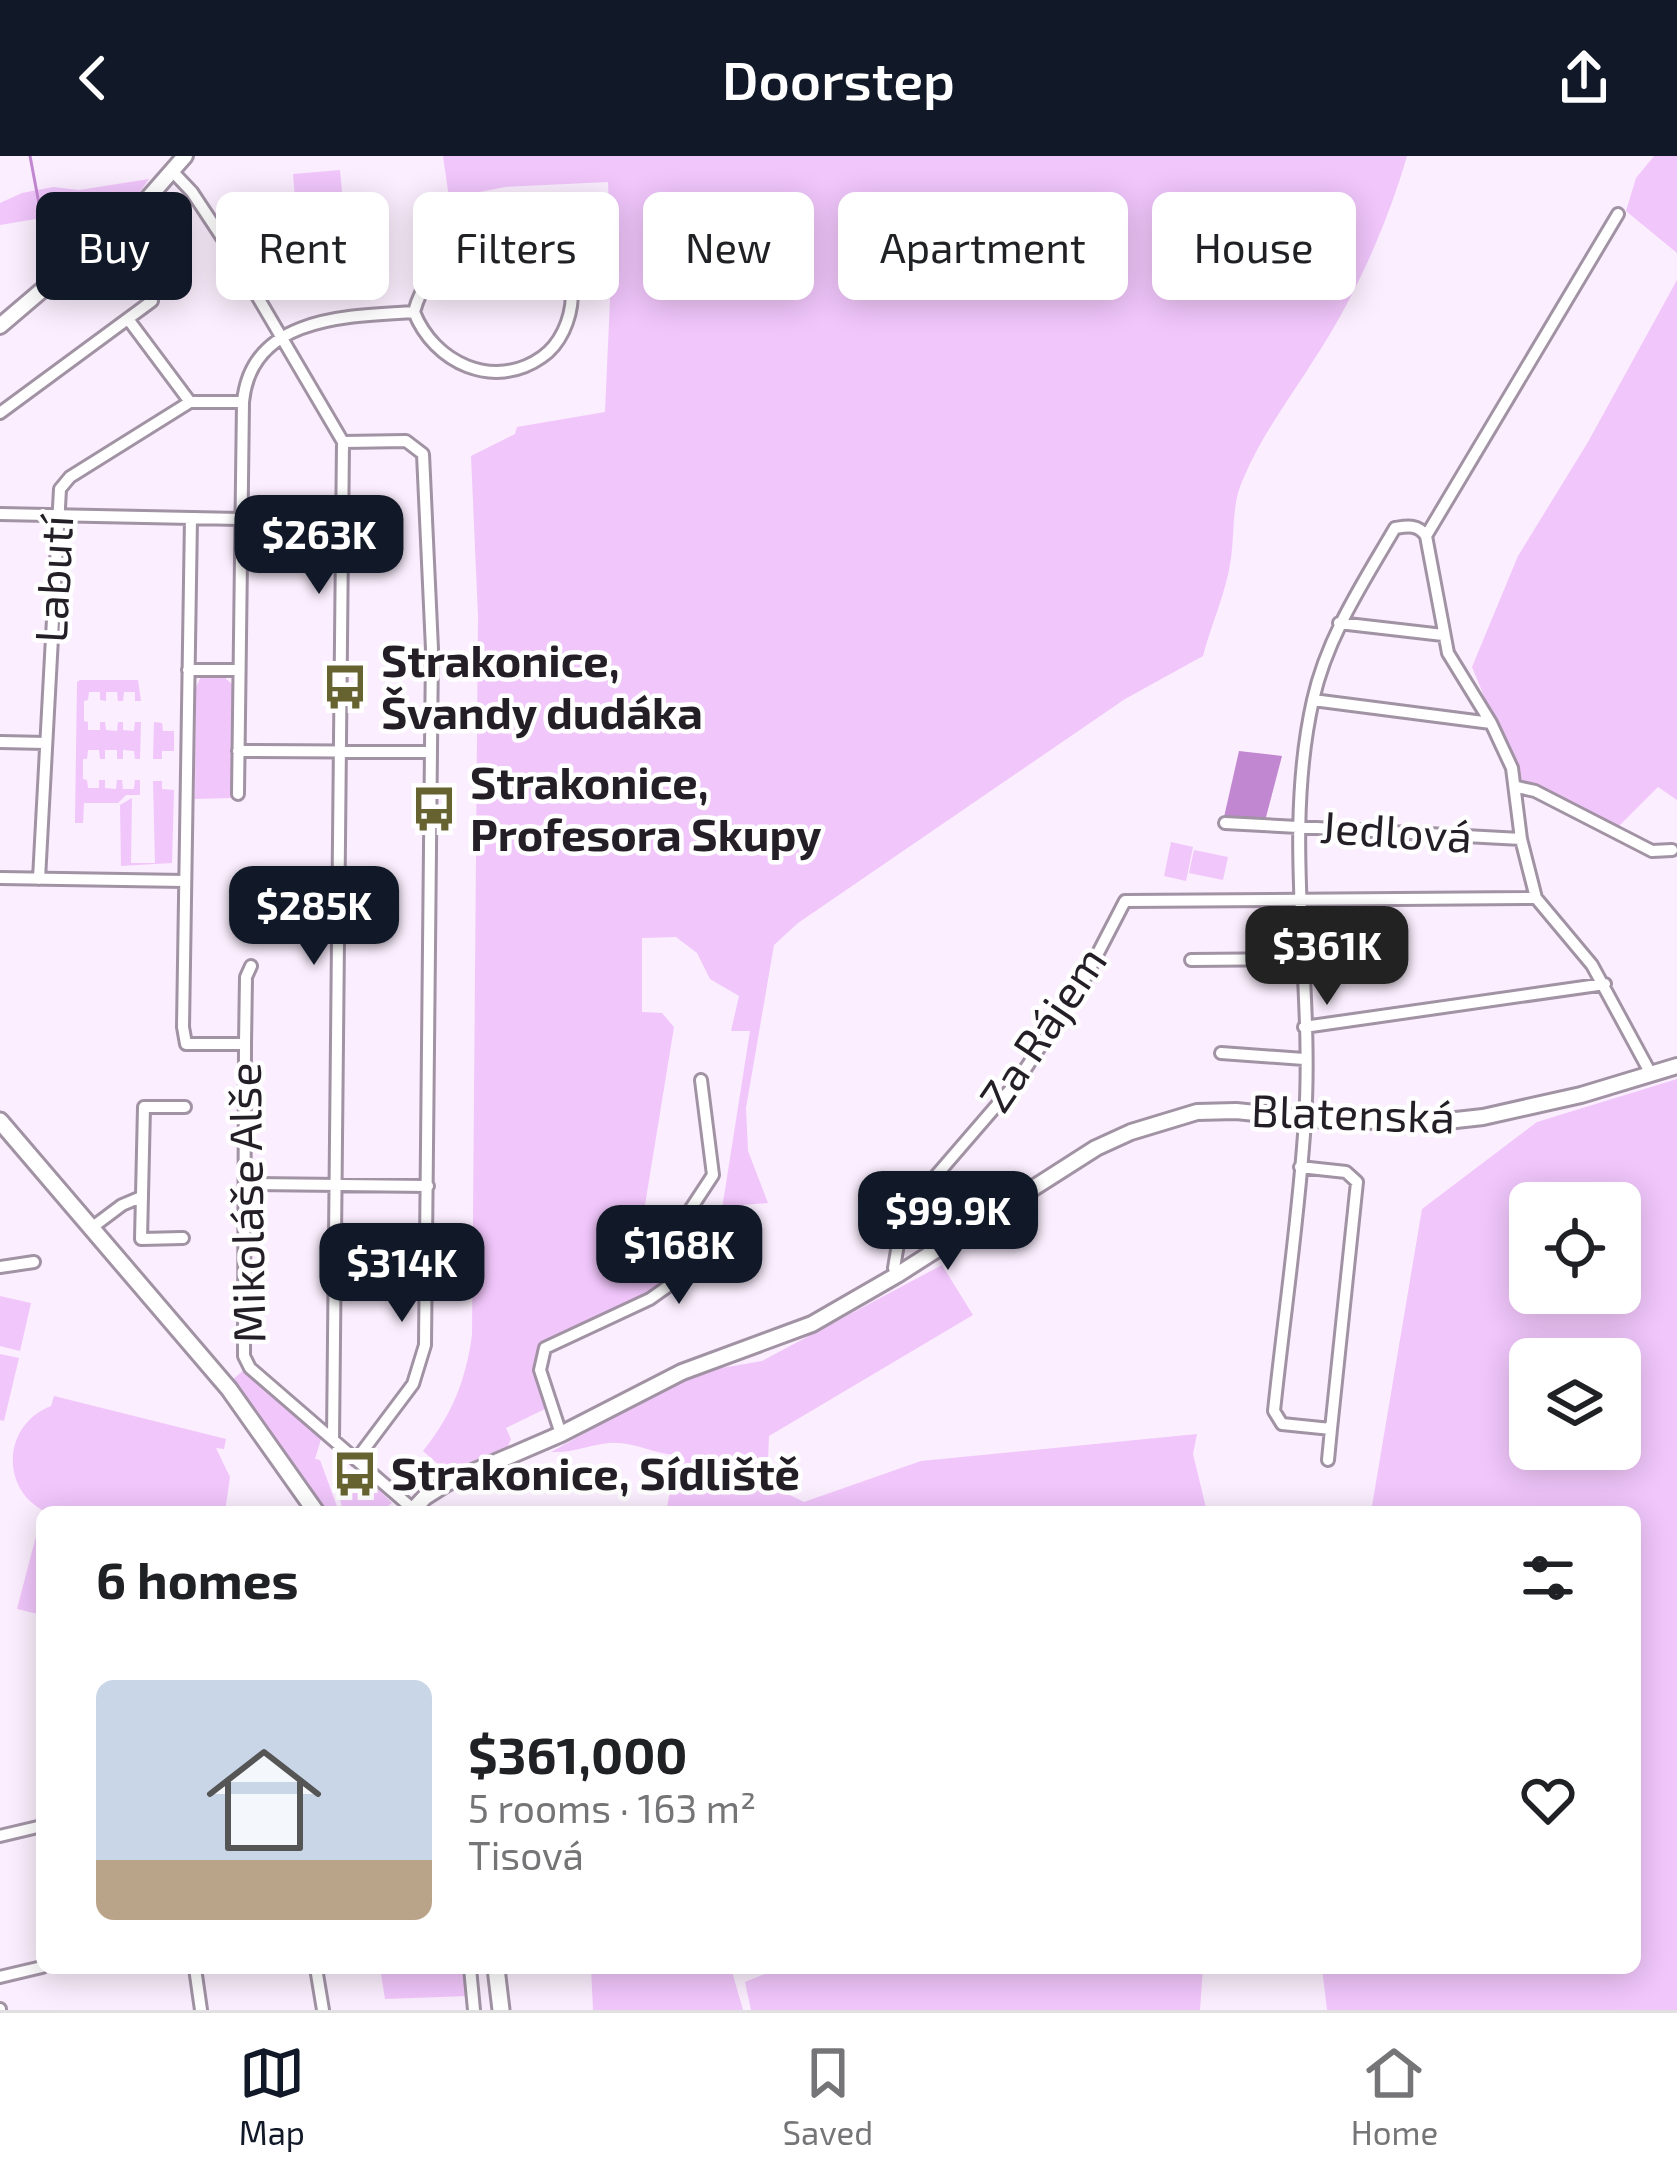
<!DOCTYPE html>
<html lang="en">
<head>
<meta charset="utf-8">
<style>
	body { margin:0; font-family:"Exo 2",sans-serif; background:#f2f2f2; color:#202124; height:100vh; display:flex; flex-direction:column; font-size:45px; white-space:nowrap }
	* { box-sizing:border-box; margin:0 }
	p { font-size:39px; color:#757577 }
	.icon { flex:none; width:66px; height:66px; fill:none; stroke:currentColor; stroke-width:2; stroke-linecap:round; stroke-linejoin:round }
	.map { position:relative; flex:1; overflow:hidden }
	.side { position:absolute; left:36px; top:1350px; width:1605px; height:468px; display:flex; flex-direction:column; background:#fff; border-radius:18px; box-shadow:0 6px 30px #0003 }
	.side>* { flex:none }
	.hud { position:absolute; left:36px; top:36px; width:1605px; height:108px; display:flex; gap:24px }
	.tools { position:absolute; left:1509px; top:1026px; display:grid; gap:24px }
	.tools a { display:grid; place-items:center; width:132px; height:132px; border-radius:18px; background:#fff; box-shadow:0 6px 30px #0003; font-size:60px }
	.price { position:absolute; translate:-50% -102px; padding:0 27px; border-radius:24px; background:#111827; color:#fff; font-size:39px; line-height:78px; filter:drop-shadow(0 3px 6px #0008) }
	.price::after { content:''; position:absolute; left:50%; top:72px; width:36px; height:27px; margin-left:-18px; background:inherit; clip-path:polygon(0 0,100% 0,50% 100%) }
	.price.on { background:#222; color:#fff }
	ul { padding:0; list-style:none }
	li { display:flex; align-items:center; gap:36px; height:300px; padding:0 60px }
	li span { display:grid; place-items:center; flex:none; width:336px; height:240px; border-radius:18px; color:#555 }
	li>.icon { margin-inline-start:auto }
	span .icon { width:144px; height:144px; fill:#fffc; stroke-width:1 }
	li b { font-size:51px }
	h2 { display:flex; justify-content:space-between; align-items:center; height:144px; padding:0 60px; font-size:51px }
	.chip { padding:0 42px; border-radius:18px; background:#fff; box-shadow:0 6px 30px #0003; font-size:42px; line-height:108px }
	.chip.on { background:#111827; color:#fff }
	header { display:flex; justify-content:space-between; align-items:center; height:156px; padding:0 60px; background:#111827; color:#fff; font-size:54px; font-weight:600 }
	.tabs { display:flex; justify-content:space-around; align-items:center; height:168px; border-top:3px solid #e0e0e0; background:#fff; font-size:33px; color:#757577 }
	.tabs a { display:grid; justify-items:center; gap:6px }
	.tabs .on { color:#111827 }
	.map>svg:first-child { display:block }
	.green { fill:#f1c6fb; fill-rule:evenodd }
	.water { fill:#c287d1 }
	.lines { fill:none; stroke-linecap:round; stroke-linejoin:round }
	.stream { stroke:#c287d1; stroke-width:3 }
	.street-casing { stroke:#a192a4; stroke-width:16 }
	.secondary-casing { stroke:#a192a4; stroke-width:20 }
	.primary-casing { stroke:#a192a4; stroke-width:21 }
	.street { stroke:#fff; stroke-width:10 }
	.secondary { stroke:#fff; stroke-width:14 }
	.primary { stroke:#fff; stroke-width:15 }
	.labels { text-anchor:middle; stroke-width:9; stroke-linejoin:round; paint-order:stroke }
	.street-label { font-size:45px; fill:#241f26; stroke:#fff }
	.poi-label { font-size:45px; font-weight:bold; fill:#241f26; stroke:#fff; text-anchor:start }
</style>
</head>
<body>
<header><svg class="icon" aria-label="back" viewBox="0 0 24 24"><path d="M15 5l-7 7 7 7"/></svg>Doorstep<svg class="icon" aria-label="share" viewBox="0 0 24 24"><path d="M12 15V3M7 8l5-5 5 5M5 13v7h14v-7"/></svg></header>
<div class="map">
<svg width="1677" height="1854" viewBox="0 0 1677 1854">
	<rect width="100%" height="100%" fill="#fbeefe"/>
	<path class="green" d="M443,0H1407C1387,69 1355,141 1315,202C1290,242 1263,277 1244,321C1231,348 1235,374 1231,402C1227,434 1211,469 1203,500L1125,543L798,767L774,789L746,952L748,995L768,1047L742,1049L748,1066L722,1053L750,875H731L739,840L710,823L697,797L676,781L642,782V856L662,857L674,871L645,1049L680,1073L675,1126L543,1193L547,1252L506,1272L511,1283L508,1290L447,1316L423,1295C452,1259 466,1224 472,1179L478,460L471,300L515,278L517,271L605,256L611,121L608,26L505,31L449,42Z
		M1654,0H1677V97L1626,55L1636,22Z
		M340,14L342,36L295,42L293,18Z
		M149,23L132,47L0,69V47L22,37L53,31L79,34Z
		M1677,124V644L1658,631L1612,677L1520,628L1472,511L1518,400L1588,286Z
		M201,521H224L232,528L231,642L195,643L196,531Z
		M80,524H138L141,545H135V536H124L123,545H118L117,536H106V545L100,544V536H89L88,544L84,545V565L88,566V574H100V566H105L106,574L117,575L118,566H123V574L134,575L135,566H141L140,603H135L134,595L123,594V603H117V594H105V603H100L99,594H88L87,603H83V623L87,624L88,632H99V624H105V632L116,633L117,624H122L123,633H134L135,624H140V639H126L118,647H84L83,667H75L77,526Z
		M154,566L162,567L163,575H174V595H162V603H153Z
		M153,625H162V633L174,634L172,707L121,710L120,649L132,642L131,707H155Z
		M1171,686L1193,691L1186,725L1164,720Z
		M1194,694L1228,701L1223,724L1189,717Z
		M1677,923V1854H1327L1322,1812H1635V1356H1371L1422,1053L1537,966ZM1530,1047H1620V1137H1530ZM1530,1203H1620V1293H1530Z
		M942,1109L973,1159L769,1280L767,1328L804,1346L921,1305L1197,1278L1193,1298L1207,1356H666L677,1299C654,1298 632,1285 609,1287C588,1289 574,1297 551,1296L692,1217L762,1205Z
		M0,1140L31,1147L20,1195L0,1190Z
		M0,1198L19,1202L4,1265L0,1264Z
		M245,1213L321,1283L315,1303L320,1304L339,1356H326L231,1225Z
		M54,1240L226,1283L224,1293L216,1292L230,1321L225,1356H46C0,1334 2,1269 51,1250Z
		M366,1321L392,1347L380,1356H343L340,1343L344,1330Z
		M41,1361H42V1459L17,1453Z
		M380,1812H465L468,1840L385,1843Z
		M591,1812H731L743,1854H593Z
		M779,1812H1203L1200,1854H751L745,1826Z"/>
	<path class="water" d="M1239,595L1282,600L1265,665L1224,661Z"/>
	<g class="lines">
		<path class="stream" d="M30,0L40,53"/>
		<g class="street-casing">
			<path id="street" d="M173,16L192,36L229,92L343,286L333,1283
				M1618,58L1426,380L1448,497L1491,567L1512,612L1521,683L1536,742L1592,809L1651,918
				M128,163L190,246
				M0,257L152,145
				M343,286L406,285L423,298L432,493L425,1189L413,1228L356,1304
				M0,358L240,363
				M191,362L183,871L186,888H245
				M1339,467L1443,479
				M188,514H239
				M1313,544L1491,567
				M0,586L46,587
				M238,595L431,596
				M1517,631L1535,635L1652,695L1672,694
				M238,638L243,246C251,160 348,160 414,156C427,105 486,57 541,83C586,104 578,176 542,201C494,235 434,207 414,156
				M1225,667L1521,683
				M0,722L185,725
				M39,723L60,333L70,321L190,246H243
				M1191,804L1303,803
				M251,810L246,821L245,888L244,1200L250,1212L413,1353
				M1304,871L1605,828
				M1221,897L1304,903
				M1300,1011L1346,1016L1357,1026L1331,1273L1282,1268L1274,1255C1284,1159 1299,1061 1305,964C1314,826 1282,681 1313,544C1327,481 1363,427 1395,372C1408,370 1418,368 1426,380
				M245,1028L428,1030
				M90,1073L122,1049L141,1041
				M183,1082L141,1083L144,951H185
				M0,1111L34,1106
				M897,1119L894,1112L902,1064L909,1051L1016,927L1083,826L1125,745L1536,742
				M561,1278L540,1214L545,1192L650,1143L674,1126L688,1057L713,1019L701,924
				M1328,1304L1331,1273
				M0,1680L42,1670
				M195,1812L201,1854
				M316,1812L323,1854
				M470,1812L474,1854
				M0,1821L42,1811
				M0,1853V1854"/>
		</g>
		<g class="secondary-casing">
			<path id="secondary" d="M0,170L142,49L185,0
				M411,1356L425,1341L447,1327L561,1278L682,1216L812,1168L897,1119L1096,992L1131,976L1197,956L1236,955L1326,964L1438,966L1483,961L1581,939L1677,910"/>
		</g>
		<g class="primary-casing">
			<path id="primary" d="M0,965L229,1233L316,1356
				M496,1812L501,1854"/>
		</g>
		<use href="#street" class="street"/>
		<use href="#secondary" class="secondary"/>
		<use href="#primary" class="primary"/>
	</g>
	<defs>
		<g id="bus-bare" transform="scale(3.6)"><path d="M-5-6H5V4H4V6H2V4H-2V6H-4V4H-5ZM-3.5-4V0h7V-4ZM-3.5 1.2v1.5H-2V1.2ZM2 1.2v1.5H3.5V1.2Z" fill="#666330" stroke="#fff" stroke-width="2.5" paint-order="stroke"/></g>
	</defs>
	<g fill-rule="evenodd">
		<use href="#bus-bare" x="345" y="531"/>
		<use href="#bus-bare" x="434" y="653"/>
		<use href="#bus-bare" x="355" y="1318"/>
	</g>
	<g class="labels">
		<g class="street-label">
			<text transform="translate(54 423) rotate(-87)" y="16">Labutí</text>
			<text transform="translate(1396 676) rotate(4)" y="16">Jedlová</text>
			<text transform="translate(1043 873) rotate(-56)" y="16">Za Rájem</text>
			<text transform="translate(1353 958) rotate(2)" y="16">Blatenská</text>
			<text transform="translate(247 1047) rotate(-91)" y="16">Mikoláše Alše</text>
		</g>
		<g class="poi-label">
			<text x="381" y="521">Strakonice,<tspan x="381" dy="52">Švandy dudáka</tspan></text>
			<text x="470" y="643">Strakonice,<tspan x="470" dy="52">Profesora Skupy</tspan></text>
			<text x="391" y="1334">Strakonice, Sídliště</text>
		</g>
	</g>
</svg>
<div class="tools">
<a><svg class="icon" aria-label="locate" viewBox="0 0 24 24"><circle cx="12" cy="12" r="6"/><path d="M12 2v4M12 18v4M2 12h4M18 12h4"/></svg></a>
<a><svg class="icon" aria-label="layers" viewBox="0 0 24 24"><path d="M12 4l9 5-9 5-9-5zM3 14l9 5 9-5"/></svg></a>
</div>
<b class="price" style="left:319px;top:441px">$263K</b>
<b class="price" style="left:314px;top:812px">$285K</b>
<b class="price on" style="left:1327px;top:852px">$361K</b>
<b class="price" style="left:948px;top:1117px">$99.9K</b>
<b class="price" style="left:679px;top:1151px">$168K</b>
<b class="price" style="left:402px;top:1169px">$314K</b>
<div class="hud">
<a class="chip on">Buy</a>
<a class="chip">Rent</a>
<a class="chip">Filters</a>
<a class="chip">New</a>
<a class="chip">Apartment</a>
<a class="chip">House</a>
</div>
<section class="side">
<h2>6 homes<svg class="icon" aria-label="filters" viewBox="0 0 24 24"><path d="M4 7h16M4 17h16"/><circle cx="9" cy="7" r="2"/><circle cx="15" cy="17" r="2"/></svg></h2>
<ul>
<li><span style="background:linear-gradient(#c9d6e8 75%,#b9a48a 0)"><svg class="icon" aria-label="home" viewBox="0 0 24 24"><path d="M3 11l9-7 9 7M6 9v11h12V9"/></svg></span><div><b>$361,000</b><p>5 rooms · 163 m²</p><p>Tisová</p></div><svg class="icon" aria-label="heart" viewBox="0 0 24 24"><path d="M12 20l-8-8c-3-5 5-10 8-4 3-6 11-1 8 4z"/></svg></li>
</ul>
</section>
</div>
<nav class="tabs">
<a class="on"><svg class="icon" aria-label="map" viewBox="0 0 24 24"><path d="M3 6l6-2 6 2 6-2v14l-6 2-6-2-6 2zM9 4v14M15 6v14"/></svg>Map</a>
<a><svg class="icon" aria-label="saved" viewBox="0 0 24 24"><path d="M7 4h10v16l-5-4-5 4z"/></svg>Saved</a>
<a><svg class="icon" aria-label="home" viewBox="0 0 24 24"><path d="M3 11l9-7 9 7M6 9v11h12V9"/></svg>Home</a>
</nav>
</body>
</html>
